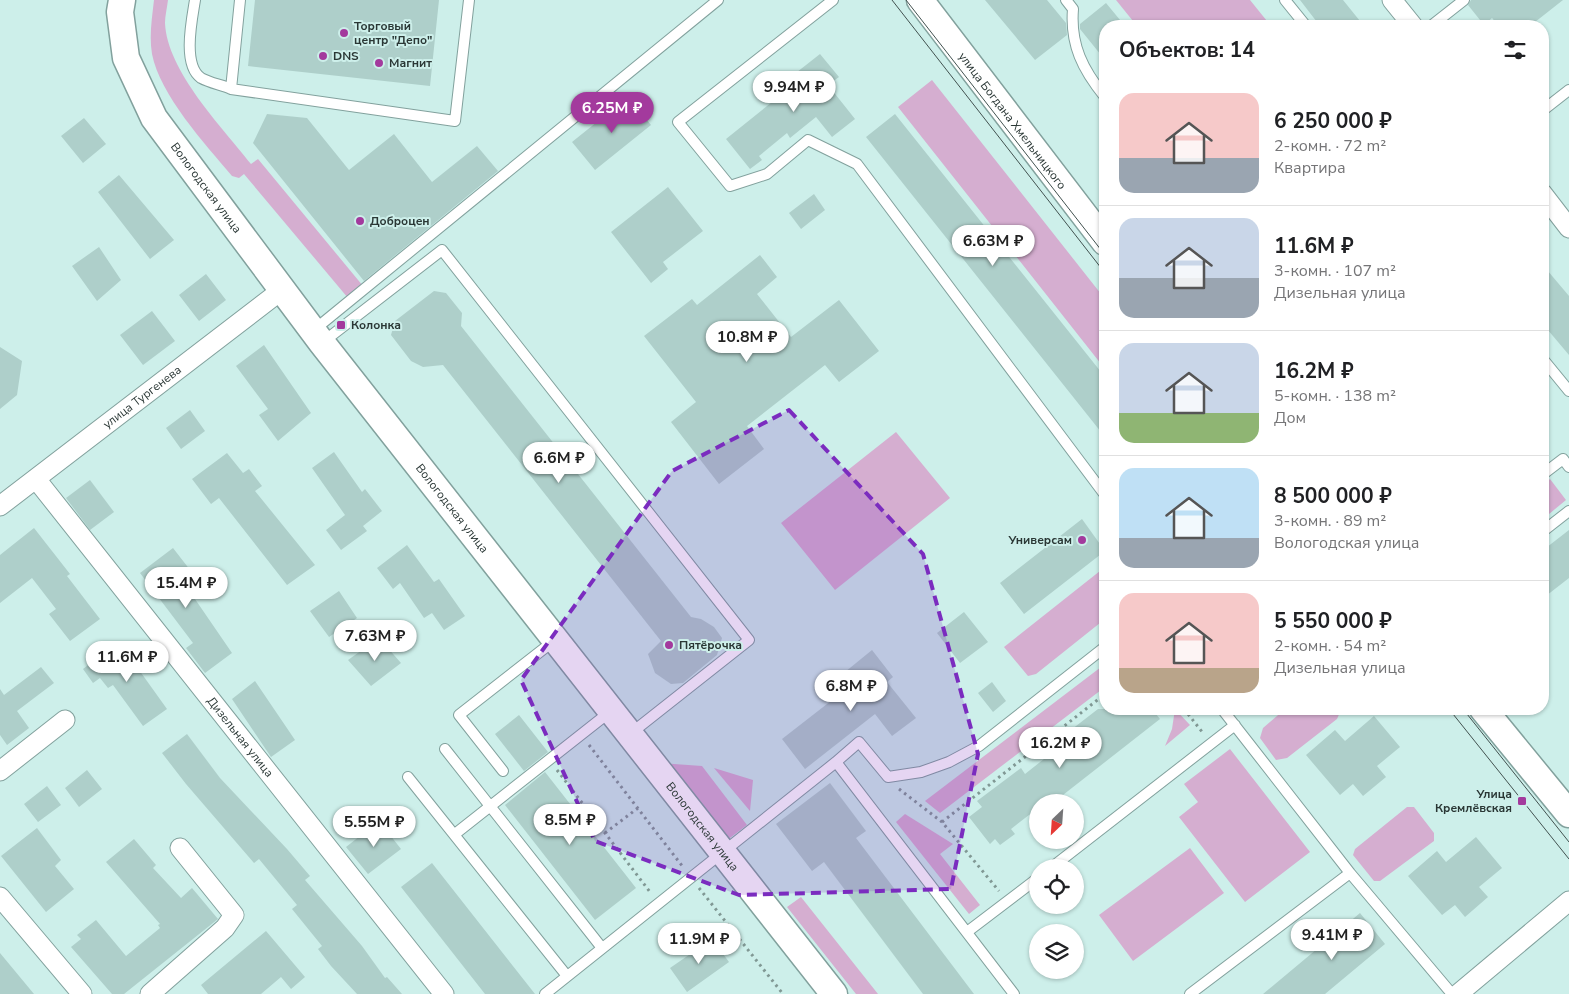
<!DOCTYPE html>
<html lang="ru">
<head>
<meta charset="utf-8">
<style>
	body { margin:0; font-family:"Nunito Sans",sans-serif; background:#f2f2f2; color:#202124; height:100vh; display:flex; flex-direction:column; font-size:19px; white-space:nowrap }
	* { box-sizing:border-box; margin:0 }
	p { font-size:16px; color:#757577 }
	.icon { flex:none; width:28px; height:28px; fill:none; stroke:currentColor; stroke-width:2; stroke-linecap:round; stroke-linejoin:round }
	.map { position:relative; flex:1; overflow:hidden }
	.side { position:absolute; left:1099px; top:20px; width:450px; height:695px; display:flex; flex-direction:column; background:#fff; border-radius:20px; box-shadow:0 1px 4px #0004 }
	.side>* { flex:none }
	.needle { width:32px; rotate:205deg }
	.controls { position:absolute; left:1029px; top:794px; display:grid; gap:10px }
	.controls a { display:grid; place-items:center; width:55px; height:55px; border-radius:50%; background:#fff; box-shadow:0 1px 4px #0004; font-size:25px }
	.price { position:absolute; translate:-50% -42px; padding:0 11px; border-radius:18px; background:#fff; color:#222; font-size:16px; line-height:32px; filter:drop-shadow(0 1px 2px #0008) }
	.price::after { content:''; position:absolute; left:50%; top:30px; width:15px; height:11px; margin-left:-8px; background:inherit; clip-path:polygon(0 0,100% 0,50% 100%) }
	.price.active { background:#a33a9d; color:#fff }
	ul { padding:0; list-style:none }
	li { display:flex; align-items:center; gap:15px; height:125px; padding:0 20px }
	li+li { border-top:1px solid #e0e0e0 }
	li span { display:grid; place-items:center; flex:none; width:140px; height:100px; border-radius:15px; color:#555 }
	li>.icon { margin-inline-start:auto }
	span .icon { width:60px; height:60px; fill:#fffc; stroke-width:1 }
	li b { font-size:21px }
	h2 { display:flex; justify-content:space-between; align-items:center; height:60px; padding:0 20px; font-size:21px }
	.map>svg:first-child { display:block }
	.green { fill:#d5aed0 }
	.building { fill:#aecfca }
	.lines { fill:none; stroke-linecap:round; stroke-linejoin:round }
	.lane-casing { stroke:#82a19d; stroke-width:12 }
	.street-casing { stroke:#82a19d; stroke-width:21 }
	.secondary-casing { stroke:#82a19d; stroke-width:29 }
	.path { stroke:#809894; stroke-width:3; stroke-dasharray:2.5 4; stroke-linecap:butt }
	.lane { stroke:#fff; stroke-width:10 }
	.street { stroke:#fff; stroke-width:19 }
	.secondary { stroke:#fff; stroke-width:26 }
	.tram { stroke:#425250; stroke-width:1 }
	.marked { fill:#7b2cbf; fill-opacity:0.2; stroke:#7b2cbf; stroke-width:4; stroke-dasharray:10 6; stroke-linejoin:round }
	.poi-dot { fill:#a33a9d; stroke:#cdefea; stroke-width:2 }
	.labels { text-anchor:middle; stroke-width:4; stroke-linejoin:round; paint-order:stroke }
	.poi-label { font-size:12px; font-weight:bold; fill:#2a3735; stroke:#cdefea; text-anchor:start }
	.street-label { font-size:12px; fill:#2a3735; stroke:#cdefea }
</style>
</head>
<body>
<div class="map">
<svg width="1569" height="994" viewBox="0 0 1569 994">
	<rect width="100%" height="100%" fill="#cdefea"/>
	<path class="green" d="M154,0H168C167,8 165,16 165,23C167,71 222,127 251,164L258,159L363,286L348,298L244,174L239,178L232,176C205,144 160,95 152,54C149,36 152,18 154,0Z
		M1116,0H1250L1271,26H1137Z
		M932,80L1105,299V369L898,107Z
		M896,432L950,498L835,590L781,523Z
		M1550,479L1566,500L1543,519V485Z
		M1105,567V619L1036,674L1028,676L1004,647Z
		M1105,664V687L940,813L925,801Z
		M1175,709L1190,725L1165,746L1172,729Z
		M1285,709H1340L1341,710L1337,719L1287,758L1276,760L1260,738L1263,728Z
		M1230,749L1310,852L1245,902L1179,817L1198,802L1184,784Z
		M660,763L702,766L747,825L722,844Z
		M714,768L753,780L750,811Z
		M1407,807H1414L1434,833V841L1380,881H1374L1353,855L1355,849Z
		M905,814L953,844L940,854L980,905L969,914L896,822Z
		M1190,848L1224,893L1133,961L1099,915Z
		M801,897L878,994H856L787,907Z"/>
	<path class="building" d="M255,0H439L430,86L248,66Z
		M985,0H1047L1066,23L1067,35L1035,60Z
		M1300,0H1343L1364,26H1320Z
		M1471,0H1563L1530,26H1499L1492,18L1484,25L1468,5Z
		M1106,3L1125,26H1105V60L1080,29V24Z
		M820,54L839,77L828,85L855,119L832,137L816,117L790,138L787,133L759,156L762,160L750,169L726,139L797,82L792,76Z
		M628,97L651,125L595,170L572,142Z
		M267,114L307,118L349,170L394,134L432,182L477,146L498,171L364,281L253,143Z
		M895,114L1105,377V437L866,137Z
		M84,118L106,144L83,163L61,136Z
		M119,175L174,240L150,259L98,192Z
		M668,187L703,231L663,262L668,269L651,283L611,232Z
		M814,194L825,210L801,229L789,213Z
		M99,247L121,280L97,301L72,266Z
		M760,255L777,277L757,294L791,337L839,300L879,351L839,382L825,365L747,426L764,449L719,484L671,422L696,402L644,336L692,299L697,305Z
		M1542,264L1569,296V355L1542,323Z
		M206,274L226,300L199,321L179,295Z
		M434,291L446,293L462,313L461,326L691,617L701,619L714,627L722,638L717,655L683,683L671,684L655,673L648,654L661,641L443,365L423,367L411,361L391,335L395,321Z
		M152,311L175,341L143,365L120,335Z
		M264,345L311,413L278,441L259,415L268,409L236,366Z
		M0,347L22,361L17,395L0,409Z
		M190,410L205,431L181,449L166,428Z
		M334,452L362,492L365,489L382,511L363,526L367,531L341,550L326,530L345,515L312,468Z
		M227,453L243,473L249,469L262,486L255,491L315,565L287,585L219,498L211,504L192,479Z
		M90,480L114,512L90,530L66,498Z
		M1082,519L1105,551L1024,614L1000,583Z
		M34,528L70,574L67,576L100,619L70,641L49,614L56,609L32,578L0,603V555Z
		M1569,530V578L1542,599V551Z
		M407,545L434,582L439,579L465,616L444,630L432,613L424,618L400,583L393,589L377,568Z
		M173,548L194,575L184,583L232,653L205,673L186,648L193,643L140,573Z
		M339,591L357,618L329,637L310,611Z
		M964,612L988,642L960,663L937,633Z
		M379,638L401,663L371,686L348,660Z
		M119,642L167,709L143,726L113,685L108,688L100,678L93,683L83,669Z
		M872,650L893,677L887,682L916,718L892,736L875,714L805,769L782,739L854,683L845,672Z
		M41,667L54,683L17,711L29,728L7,745L0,735V689L4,695Z
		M255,681L295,740L271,757L232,699Z
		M992,682L1006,701L993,712L978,693Z
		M1098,709H1152L1160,719L1054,802H1038V808L1011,829L1015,834L1000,845L995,839L990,844L969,817L982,807L977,801L1021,768L1025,774L1049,755L1045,750Z
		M519,715L548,752L524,771L495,734Z
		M1374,716L1400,747L1377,766L1386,777L1363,796L1353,784L1340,795L1306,755L1335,730L1345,741Z
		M187,734L220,778L287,849L310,876L305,880L362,946L385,978L387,977L402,994H357L331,966L318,949L322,946L292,909L297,905L259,859L254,863L186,784L162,753Z
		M87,770L102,789L79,807L65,788Z
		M545,772L636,888L595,920L505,805Z
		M830,783L866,831L856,838L974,994H923L824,862L812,871L776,824Z
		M47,786L61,805L38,822L24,804Z
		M379,821L401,849L368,874L346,847Z
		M37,828L61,860L55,866L74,889L46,912L1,856Z
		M1476,837L1502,868L1479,887L1488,897L1465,917L1455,905L1442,915L1408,876L1437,851L1446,862Z
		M134,839L156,865L153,868L181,898L192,888L218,919L124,994H112L71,947L81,939L77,935L96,920L126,956L160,928L158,925L160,924L106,862Z
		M432,863L535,994H485L401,887Z
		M1360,913L1385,944L1325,994H1263Z
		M266,931L305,977L291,989L281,977L261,994H208L201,985Z
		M712,939L729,962L687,992L670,968Z
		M0,953L34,994H0Z"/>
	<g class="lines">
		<g class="lane-casing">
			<path id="lane" d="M195,0C192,19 182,65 201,78C210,83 222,85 231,89
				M240,0L231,89L455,121L469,0
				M833,0L678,122L730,186L767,174L808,140L857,164L1105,495
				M1066,0L1073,9C1070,45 1083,70 1105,97
				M1285,0L1306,26
				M1431,26L1464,0
				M1542,111L1569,90
				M314,330L718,0
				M323,342L442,250L749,640L630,734
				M1542,358L1569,391
				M1542,475L1563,459L1569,467
				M1542,532L1569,511
				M445,749L602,948
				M836,762L859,742L888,777L921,772L949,762L979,746L1105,647
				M503,771L459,715L555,640
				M408,777L567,976
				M455,834L611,711
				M1051,868L1235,725
				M1350,873L1452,994
				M967,932L1038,878
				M545,994L836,762L1014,994
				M1190,994L1350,873L1222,709"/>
		</g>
		<g class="street-casing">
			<g id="street">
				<path d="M1392,0L1413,26"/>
				<path d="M1542,193L1569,228"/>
				<path id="s1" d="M36,479L444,994"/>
				<path id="s2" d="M0,506L283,289"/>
				<path d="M0,771L65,720"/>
				<path d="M0,897L82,994"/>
				<path d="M150,994L225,928L234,915L180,848"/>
				<path d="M1458,994L1569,901"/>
			</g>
		</g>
		<g class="secondary-casing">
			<g id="secondary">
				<path id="s3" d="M122,0L120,12L126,58L154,118L322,343L834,994"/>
				<path id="s4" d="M920,0L1105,242"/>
				<path d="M1483,709L1569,814"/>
			</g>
		</g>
		<path class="path" d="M1184,709L1203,733
			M589,745L683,867
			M557,770L650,892
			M899,789L942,822L999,891
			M942,822L1105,694
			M605,833L638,808
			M699,888L783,994"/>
		<use href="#lane" class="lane"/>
		<use href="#street" class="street"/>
		<use href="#secondary" class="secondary"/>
		<path class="tram" d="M892,0L1105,273
			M906,0L1105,255
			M1449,709L1569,859
			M1463,709L1569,842"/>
	</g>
	<path class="marked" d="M789,410L923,554L978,754L951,889L739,895L595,841L521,680L672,471Z"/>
	<g class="poi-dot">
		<circle cx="344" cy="33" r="5"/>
		<circle cx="323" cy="56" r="5"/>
		<circle cx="379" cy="63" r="5"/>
		<circle cx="360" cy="221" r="5"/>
		<rect x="336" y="320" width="10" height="10" rx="2.5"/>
		<circle cx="1082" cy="540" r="5"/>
		<circle cx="669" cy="645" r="5"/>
		<rect x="1517" y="796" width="10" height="10" rx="2.5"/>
	</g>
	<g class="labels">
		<g class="poi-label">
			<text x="354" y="30">Торговый<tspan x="354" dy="14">центр "Депо"</tspan></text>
			<text x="333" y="60">DNS</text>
			<text x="389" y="67">Магнит</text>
			<text x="370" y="225">Доброцен</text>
			<text x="351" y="329">Колонка</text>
			<text x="1072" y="544" text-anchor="end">Универсам</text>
			<text x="679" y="649">Пятёрочка</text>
			<text x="1512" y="798" text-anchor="end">Улица<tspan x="1512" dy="14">Кремлёвская</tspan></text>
		</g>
		<g class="street-label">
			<text dy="4" stroke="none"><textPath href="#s4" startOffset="152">улица Богдана Хмельницкого</textPath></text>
			<text dy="4" stroke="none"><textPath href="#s3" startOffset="212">Вологодская улица</textPath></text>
			<text dy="4" stroke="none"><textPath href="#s2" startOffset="179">улица Тургенева</textPath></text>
			<text dy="4" stroke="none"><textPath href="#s3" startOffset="616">Вологодская улица</textPath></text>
			<text dy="4" stroke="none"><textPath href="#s1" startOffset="329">Дизельная улица</textPath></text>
			<text dy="4" stroke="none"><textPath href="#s3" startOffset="1021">Вологодская улица</textPath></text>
		</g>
	</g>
</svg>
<div class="controls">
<a><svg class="needle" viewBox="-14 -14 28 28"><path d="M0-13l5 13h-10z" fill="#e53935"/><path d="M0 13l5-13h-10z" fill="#757577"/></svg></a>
<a><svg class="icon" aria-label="locate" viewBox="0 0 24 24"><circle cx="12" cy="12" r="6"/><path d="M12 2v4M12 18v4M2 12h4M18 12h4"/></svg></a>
<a><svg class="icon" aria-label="layers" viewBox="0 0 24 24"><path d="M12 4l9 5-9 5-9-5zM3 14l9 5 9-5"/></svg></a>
</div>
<b class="price" style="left:794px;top:113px">9.94M ₽</b>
<b class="price active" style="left:612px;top:134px">6.25M ₽</b>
<b class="price" style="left:993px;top:267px">6.63M ₽</b>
<b class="price" style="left:747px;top:363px">10.8M ₽</b>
<b class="price" style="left:559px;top:484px">6.6M ₽</b>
<b class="price" style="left:186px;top:609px">15.4M ₽</b>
<b class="price" style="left:375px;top:662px">7.63M ₽</b>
<b class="price" style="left:127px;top:683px">11.6M ₽</b>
<b class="price" style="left:851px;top:712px">6.8M ₽</b>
<b class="price" style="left:1060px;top:769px">16.2M ₽</b>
<b class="price" style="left:570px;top:846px">8.5M ₽</b>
<b class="price" style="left:374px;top:848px">5.55M ₽</b>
<b class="price" style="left:1332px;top:961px">9.41M ₽</b>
<b class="price" style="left:699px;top:965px">11.9M ₽</b>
<section class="side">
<h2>Объектов: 14<svg class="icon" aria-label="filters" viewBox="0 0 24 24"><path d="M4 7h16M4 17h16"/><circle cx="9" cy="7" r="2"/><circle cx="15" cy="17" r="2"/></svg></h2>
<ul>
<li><span style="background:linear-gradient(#f6c9c9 65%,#9aa5b1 0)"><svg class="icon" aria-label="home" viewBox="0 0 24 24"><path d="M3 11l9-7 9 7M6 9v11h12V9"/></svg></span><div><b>6 250 000 ₽</b><p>2-комн. · 72 m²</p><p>Квартира</p></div></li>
<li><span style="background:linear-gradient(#c9d6e8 60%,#9aa5b1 0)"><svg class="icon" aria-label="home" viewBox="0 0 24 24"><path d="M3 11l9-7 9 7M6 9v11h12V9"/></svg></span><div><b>11.6M ₽</b><p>3-комн. · 107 m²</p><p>Дизельная улица</p></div></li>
<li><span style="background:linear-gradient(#c9d6e8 70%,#8fb573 0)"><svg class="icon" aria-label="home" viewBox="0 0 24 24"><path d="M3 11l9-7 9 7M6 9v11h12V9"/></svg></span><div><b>16.2M ₽</b><p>5-комн. · 138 m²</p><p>Дом</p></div></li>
<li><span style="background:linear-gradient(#bfe0f5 70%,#9aa5b1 0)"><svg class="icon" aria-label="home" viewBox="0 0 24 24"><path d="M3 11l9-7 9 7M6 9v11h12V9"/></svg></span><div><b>8 500 000 ₽</b><p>3-комн. · 89 m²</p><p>Вологодская улица</p></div></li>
<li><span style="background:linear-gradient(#f6c9c9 75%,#b9a48a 0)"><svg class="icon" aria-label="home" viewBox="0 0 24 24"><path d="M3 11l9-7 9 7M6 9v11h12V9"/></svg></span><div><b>5 550 000 ₽</b><p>2-комн. · 54 m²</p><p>Дизельная улица</p></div></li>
</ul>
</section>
</div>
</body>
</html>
